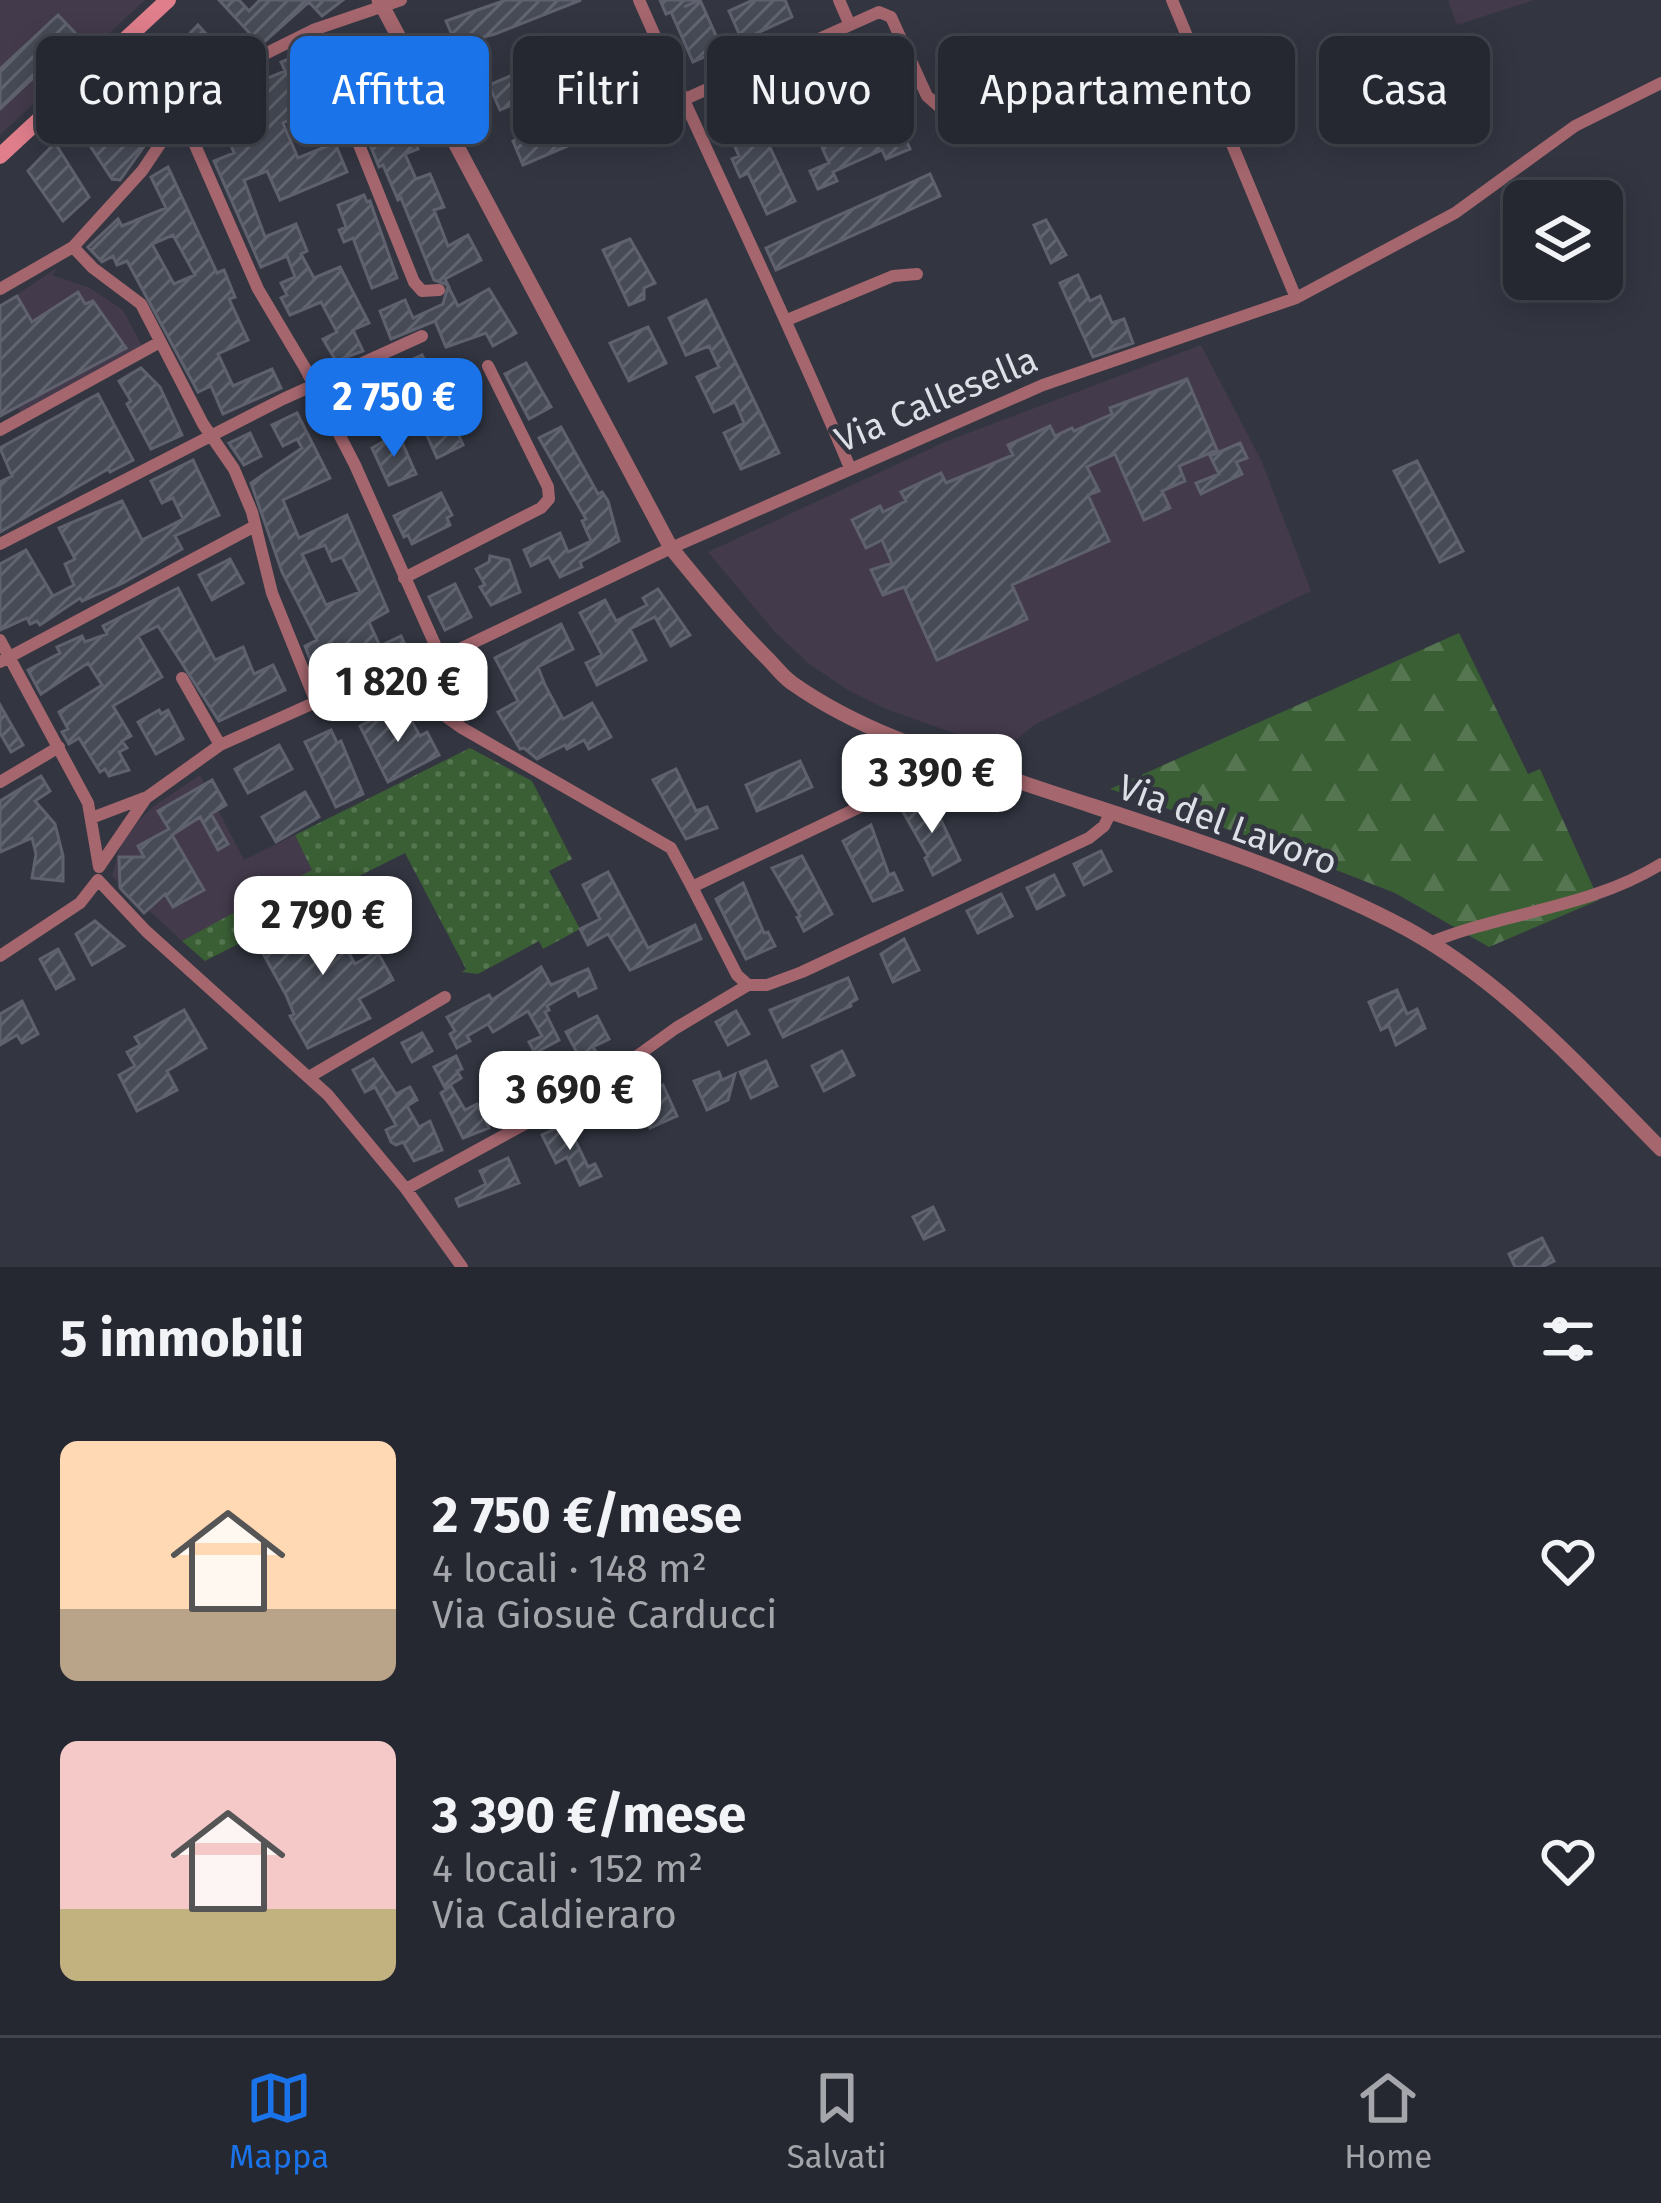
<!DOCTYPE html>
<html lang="it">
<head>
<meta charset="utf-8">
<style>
	body { margin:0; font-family:"Fira Sans",sans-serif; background:#32343d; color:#f1f3f6; height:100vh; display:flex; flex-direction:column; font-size:45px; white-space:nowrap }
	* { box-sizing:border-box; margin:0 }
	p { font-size:39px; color:#a4a6ab }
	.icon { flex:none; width:66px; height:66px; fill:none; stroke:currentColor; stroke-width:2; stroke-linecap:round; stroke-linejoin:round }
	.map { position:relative; height:1267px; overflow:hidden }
	.drawer { display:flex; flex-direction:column; background:#262831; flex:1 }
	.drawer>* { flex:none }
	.guide { position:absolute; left:36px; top:36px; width:1590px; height:108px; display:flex; gap:24px }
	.controls { position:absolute; left:1503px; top:180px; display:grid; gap:24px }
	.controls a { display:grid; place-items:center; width:120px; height:120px; border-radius:18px; background:#262831; box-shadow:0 6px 30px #0003,0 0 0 3px #42444d; font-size:60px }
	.price { position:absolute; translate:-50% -102px; padding:0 27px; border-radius:24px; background:#fff; color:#222; font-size:39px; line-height:78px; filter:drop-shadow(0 3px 6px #0008) }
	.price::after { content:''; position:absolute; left:50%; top:72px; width:36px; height:27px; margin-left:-18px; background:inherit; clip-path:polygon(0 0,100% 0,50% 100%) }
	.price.selected { background:#1a73e8; color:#fff }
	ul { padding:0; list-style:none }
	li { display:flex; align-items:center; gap:36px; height:300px; padding:0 60px }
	li span { display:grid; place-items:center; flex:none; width:336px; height:240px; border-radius:18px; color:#555 }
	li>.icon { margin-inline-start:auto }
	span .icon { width:144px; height:144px; fill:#fffc; stroke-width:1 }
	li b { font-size:51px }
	h2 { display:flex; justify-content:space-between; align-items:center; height:144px; padding:0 60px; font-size:51px }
	.pill { padding:0 42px; border-radius:18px; background:#262831; box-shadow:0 6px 30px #0003,0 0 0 3px #42444d; font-size:42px; line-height:108px }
	.pill.selected { background:#1a73e8; color:#fff }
	.tabs { display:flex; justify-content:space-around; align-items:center; height:168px; border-top:3px solid #42444d; background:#262831; font-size:33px; color:#a4a6ab }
	.tabs a { display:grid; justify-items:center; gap:6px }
	.tabs .selected { color:#1a73e8 }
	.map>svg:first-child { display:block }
	.industrial { fill:#433a4b }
	.forest { fill:url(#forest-firs) }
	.park { fill:url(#park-dots) }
	.building { fill:url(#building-hatch); stroke:#5f626e; stroke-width:3; fill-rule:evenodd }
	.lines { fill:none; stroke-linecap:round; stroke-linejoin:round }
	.service { stroke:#a5666e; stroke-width:6 }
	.minor { stroke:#a5666e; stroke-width:12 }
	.tertiary { stroke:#a5666e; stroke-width:15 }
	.secondary { stroke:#e17e8c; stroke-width:16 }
	.labels { text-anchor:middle; stroke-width:9; stroke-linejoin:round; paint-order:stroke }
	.street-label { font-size:36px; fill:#dee0e7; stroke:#333641 }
</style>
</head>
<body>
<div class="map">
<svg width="1661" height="1267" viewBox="0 0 1661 1267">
	<defs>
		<pattern id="forest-firs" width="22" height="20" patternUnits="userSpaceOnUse" patternTransform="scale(3)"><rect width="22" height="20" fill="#3a5f35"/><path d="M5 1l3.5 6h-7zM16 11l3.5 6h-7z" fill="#567652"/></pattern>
		<pattern id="park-dots" width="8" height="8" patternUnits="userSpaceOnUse" patternTransform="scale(3)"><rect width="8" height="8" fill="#3a5f35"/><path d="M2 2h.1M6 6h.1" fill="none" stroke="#567652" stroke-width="1.8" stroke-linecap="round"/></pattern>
		<pattern id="building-hatch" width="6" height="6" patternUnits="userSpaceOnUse" patternTransform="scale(3)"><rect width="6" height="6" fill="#474b56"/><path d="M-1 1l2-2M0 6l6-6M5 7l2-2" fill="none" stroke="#61656e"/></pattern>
	</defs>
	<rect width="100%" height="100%" fill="#333641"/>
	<path class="industrial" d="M0,0H145L0,135Z
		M1448,0H1534L1457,25Z
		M58,267L52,275L90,288L123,310L143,348L21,413L0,377V306Z
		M1201,345L1262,462L1311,591L1034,725L1003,751L884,708L846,689L808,663L774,631L708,552L947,441Z
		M200,775L244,860L295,835L313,870L182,941L112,876L121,844L136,823L154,806Z"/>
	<path class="forest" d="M1459,633L1528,774L1540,769L1599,900L1489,947L1395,893L1259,840L1110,789Z"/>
	<path class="park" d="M470,748L532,781L572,859L549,871L580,929L543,949L539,941L478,974L462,972L466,969L405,853L254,929L256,935L205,961L182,941L312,870L295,835Z"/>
	<path class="building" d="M219,0H239L249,11L260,0H343L322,16L309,2L263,43L256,40Z
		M506,0H581L495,34L456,44L446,21Z
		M660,0H699L684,7L700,0L722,49L693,62L671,12L666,14Z
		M753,0H785L792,17L742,40L729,11Z
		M58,15L78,36L0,109V69Z
		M198,25L217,46L210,53L217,68L173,106L120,180L112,179L77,126L80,121L108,94L128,114L168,79L146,56L160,42L170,54Z
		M352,50L367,69L400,141L413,136L418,149L405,154L416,179L430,174L444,207L434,210L448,246L468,235L481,260L445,279L448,285L434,280L401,198L398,200L383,165L379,167L336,60Z
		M306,52L312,66L305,70L309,79L294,85L306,112L283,123L298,158L335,143L347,172L280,200L267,171L244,180L265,237L296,224L307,251L301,254L314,278L340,267L369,323L353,330L363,351L336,361L323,339L337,332L321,302L290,315L281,298L287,295L281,283L295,277L287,256L261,267L214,161L234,153L221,119L250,108L242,89L285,71L281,62Z
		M555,57L566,81L500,110L489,85Z
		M845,65L857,94L807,115L799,96L781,104L773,85L792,78L795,86Z
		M745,94L795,201L767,214L748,173L740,177L732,159L739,156L717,107Z
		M579,112L589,137L523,165L513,141Z
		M870,122L878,141L902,131L910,149L886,159L882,150L833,172L837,181L818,189L810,171L829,163L820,143Z
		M55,143L89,197L63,221L28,171Z
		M168,167L217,273L224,270L235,297L229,299L248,340L218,354L233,386L272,369L281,388L223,414L211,386L198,392L127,261L117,265L113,256L102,262L88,247L118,219L122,226L166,208L151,177ZM173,235L195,275L174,284L152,244Z
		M930,174L940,196L776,270L766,248Z
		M364,195L367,202L370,201L397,278L372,288L353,238L344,242L339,230L346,227L338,205Z
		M1046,220L1066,255L1051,263L1034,225Z
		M630,239L655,283L644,288V299L629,305L603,250Z
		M1078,275L1090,301L1100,296L1112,323L1124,319L1133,343L1093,357L1060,283Z
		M448,286L458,306L489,289L516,333L493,346L486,333L446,347L435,321L391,339L380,311L405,300L413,318L443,304Z
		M78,292L85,304L93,301L126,348L0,416V306L17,296L32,322Z
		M706,300L779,453L741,469L724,433L744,423L735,402L714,412L697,377L719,367L709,346L686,355L669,318Z
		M648,327L666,363L629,381L610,343Z
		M422,355L435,383L407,396L394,368Z
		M526,363L551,407L529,419L505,374Z
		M141,368L160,387L182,435L151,449L127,404L131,401L119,381Z
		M373,374L387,405L361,416L348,386Z
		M1187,379L1217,450L1179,466L1185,481L1162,491L1170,508L1144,520L1115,454L1087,467L1099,491L1088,495L1109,541L1012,585L1027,619L937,660L904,587L883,595L871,570L892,563L882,540L866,548L852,520L880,506L883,512L906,501L901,492L941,473L946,483L1013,455L1008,445L1050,426L1055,436L1072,428L1074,431L1112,414L1110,408Z
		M98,394L133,460L110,472L108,469L0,532V482L12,476L0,448Z
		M447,407L463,445L437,458L419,417Z
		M297,413L330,478L283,500L299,538L347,515L388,611L369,622L380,646L401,636L412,659L389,670L383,657L333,676L327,664L314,670L305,646L317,640L282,572L251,483L302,448L297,439L283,446L272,425ZM325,545L332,561L342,557L360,592L326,605L302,554Z
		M561,427L598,494L602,492L608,501L619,541L580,562L582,567L560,577L549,557L531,566L524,550L560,533L568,552L591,541L582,521L586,519L539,438Z
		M250,433L261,456L244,465L229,443Z
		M398,433L416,474L389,485L372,448Z
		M1240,443L1247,458L1236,462L1242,474L1201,494L1196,483L1219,474L1210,456Z
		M193,460L219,515L175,536L182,549L123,583L82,601L80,598L40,625L37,621L30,624L27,618L0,630V564L26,550L53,596L74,585L65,564L75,559L59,528L122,501L142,540L183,519L173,498L162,503L151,481Z
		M1417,461L1463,551L1440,562L1394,471Z
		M441,493L452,515L447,518L450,525L412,544L408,535L404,537L394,516Z
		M490,556L509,560L520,592L491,605L480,587L485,585L476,569L489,562Z
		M230,559L243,583L212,600L199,575Z
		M455,584L471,617L445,630L429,597Z
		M178,588L215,660L243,647L254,674L273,665L285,690L219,721L158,626L138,636L162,677L113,706L131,736L122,741L127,748L119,752L129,770L109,776L105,769L100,772L79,738L69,744L62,732L68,729L59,712L102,685L88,663L41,694L28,670L60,653L57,647L82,636L85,642L107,634L103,626Z
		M658,589L690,635L671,646L655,617L630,629L646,660L597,685L586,663L602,655L580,613L605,600L616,621L647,605L643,598Z
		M561,624L573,649L538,667L545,685L563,719L592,703L611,737L589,749L584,740L567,749L565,745L537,759L524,748L520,749L498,712L518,701L495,658Z
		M461,669L481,703L458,712L445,698L440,700L431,693L427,683Z
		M0,705L23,745L11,752L0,733Z
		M159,710L161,714L168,710L183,739L156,754L138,722Z
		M389,710L391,715L397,712L403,725L411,720L420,736L427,732L439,755L388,782L360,726Z
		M331,730L337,743L341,741L363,794L336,807L305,742Z
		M279,745L292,769L248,793L235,769Z
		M800,761L812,787L757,811L746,785Z
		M676,769L696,811L707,807L717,828L686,839L653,780Z
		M41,776L50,791L35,801L55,824L63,856V881L32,878L36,854L32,838L0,852V801Z
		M212,780L226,805L211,814L228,844L218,850L200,817L172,835L204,890L173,907L165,894L144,913L120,888L119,857H144L138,846L169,829L158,811Z
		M305,792L319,817L276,842L262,817Z
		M931,799L960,860L933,875L925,858L928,856L902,810Z
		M871,825L889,875L894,873L902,890L873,901L843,841Z
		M1101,851L1111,871L1084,885L1074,864Z
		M802,856L832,914L804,931L797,917L800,916L772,868Z
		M608,872L648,948L695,925L701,939L630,970L608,934L588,945L580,929L600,919L583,885Z
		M1054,875L1064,895L1037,909L1027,888Z
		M743,883L764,933L768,932L775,946L746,959L716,899Z
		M1001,894L1012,916L978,933L967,911Z
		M325,909L355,964L377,951L393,980L359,999L370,1018L308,1048L290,1016L294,1014L286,995L259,946Z
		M95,921L124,946L92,965L76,934Z
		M904,939L919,970L893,982L881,954Z
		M58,949L74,979L56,989L40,959Z
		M541,967L551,985L588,969L596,988L579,996L576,989L547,1006L549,1010L545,1012L559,1040L535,1053L529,1042L542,1036L528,1011L493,1032L488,1024L467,1036L470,1041L457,1048L450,1034L455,1031L447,1017L489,995L492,1000Z
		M848,978L857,999L850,1003L851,1006L783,1037L770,1010Z
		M1397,990L1407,1014L1417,1009L1425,1028L1396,1045L1389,1026L1381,1030L1369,1002Z
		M22,1001L38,1034L22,1043L17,1035L0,1045V1014Z
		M184,1010L206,1048L167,1071L177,1090L137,1111L119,1075L135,1066L127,1052L140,1045L135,1037Z
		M736,1011L749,1034L728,1045L716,1022Z
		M597,1016L609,1039L593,1047L597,1054L582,1062L566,1032Z
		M422,1033L432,1051L412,1062L402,1043Z
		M842,1051L854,1075L824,1091L812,1066Z
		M456,1056L462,1069L457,1071L461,1078L445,1088L434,1067Z
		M373,1059L396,1094L410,1087L417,1100L407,1106L419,1127L430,1121L442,1150L414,1161L403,1142L396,1145L391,1142L386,1130L396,1125L375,1087L365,1092L353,1070Z
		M766,1061L777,1086L751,1098L740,1072Z
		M719,1072L722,1080L735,1074L728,1100L707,1110L694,1081Z
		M538,1073L548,1091L536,1097L539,1104L518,1115L505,1089Z
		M663,1085L677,1116L650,1128L636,1097Z
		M451,1086L465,1110L477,1104L489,1128L463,1138L441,1093Z
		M567,1123L588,1167L595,1164L601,1176L580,1185L567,1157L556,1163L542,1135Z
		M508,1158L519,1183L459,1206L456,1199L486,1184L480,1171Z
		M933,1207L944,1230L924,1239L913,1217Z
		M1542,1238L1554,1261L1542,1267H1515L1509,1254Z"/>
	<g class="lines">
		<path class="service" d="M629,125L680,101"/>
		<path class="minor" d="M639,0C708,157 784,310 850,468
			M839,0L849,23
			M1172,0L1296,298
			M313,30L414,282L422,291L439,290
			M683,100L879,12L891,17L927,96L943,110
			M181,113L258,289L305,368L355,465L441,658
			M73,247L93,268L141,304L203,424L234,469L252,512L272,593L316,702
			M0,289L73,247L142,171L181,113L202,91L229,72L313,30L401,0
			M787,320L893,276L917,274
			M0,430L160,342
			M0,544L283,399L422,336
			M404,578L541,508L549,499L548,487L488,366
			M0,640L88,803L99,867
			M0,662L255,526
			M182,678L220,745
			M395,680L462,728L671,848L692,887L929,774L941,756
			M0,782L59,747
			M94,817L144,798
			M99,867L146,798L220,745L316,702L395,680L671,548L1043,385L1296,298L1455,213L1575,126L1661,83
			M98,880L146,931L328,1095L406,1189L462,1267
			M692,887L737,975L748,985
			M1429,943C1505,912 1590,908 1661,864
			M0,956L80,903L98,880
			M309,1077L445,997
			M406,1189L598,1084L676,1028L748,985H767L802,972L1089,838L1104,826L1111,812"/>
		<path class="tertiary" d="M379,0L671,548C702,586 732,623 767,658C775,666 783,677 792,683C861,732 947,758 1026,784C1148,825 1276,862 1392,921C1499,975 1578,1065 1661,1149"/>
		<path class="secondary" d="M0,156L168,0"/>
	</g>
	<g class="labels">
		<g class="street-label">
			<text transform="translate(936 399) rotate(-23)" y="13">Via Callesella</text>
			<text transform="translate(1228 824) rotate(20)" y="13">Via del Lavoro</text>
		</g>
	</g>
</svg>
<div class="controls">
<a><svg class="icon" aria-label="layers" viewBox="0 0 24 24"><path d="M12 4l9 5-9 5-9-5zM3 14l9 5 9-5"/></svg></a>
</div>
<b class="price selected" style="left:394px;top:460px">2 750 €</b>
<b class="price" style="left:398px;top:745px">1 820 €</b>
<b class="price" style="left:932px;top:836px">3 390 €</b>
<b class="price" style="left:323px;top:978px">2 790 €</b>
<b class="price" style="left:570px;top:1153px">3 690 €</b>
<div class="guide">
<a class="pill">Compra</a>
<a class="pill selected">Affitta</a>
<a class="pill">Filtri</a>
<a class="pill">Nuovo</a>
<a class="pill">Appartamento</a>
<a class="pill">Casa</a>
</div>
</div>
<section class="drawer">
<h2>5 immobili<svg class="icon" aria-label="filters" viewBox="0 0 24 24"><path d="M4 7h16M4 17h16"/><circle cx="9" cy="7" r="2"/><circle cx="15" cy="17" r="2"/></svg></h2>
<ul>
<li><span style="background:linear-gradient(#ffd9b3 70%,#b9a48a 0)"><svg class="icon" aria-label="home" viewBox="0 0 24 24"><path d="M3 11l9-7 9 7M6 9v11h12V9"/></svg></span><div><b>2 750 €/mese</b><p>4 locali · 148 m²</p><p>Via Giosuè Carducci</p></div><svg class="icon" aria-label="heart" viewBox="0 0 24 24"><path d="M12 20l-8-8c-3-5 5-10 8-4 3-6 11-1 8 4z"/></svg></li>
<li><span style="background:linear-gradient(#f6c9c9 70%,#c2b280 0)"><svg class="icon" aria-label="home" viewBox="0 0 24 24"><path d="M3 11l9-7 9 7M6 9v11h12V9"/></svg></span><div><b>3 390 €/mese</b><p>4 locali · 152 m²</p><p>Via Caldieraro</p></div><svg class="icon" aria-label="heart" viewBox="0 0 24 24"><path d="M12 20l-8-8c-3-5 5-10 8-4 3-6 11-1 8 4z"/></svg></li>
</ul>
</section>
<nav class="tabs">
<a class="selected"><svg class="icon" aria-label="map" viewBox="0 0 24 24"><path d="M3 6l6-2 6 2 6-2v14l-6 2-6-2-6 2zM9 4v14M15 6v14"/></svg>Mappa</a>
<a><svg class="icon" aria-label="saved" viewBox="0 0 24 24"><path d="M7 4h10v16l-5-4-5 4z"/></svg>Salvati</a>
<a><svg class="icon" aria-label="home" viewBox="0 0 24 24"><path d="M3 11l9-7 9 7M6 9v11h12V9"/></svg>Home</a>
</nav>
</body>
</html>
